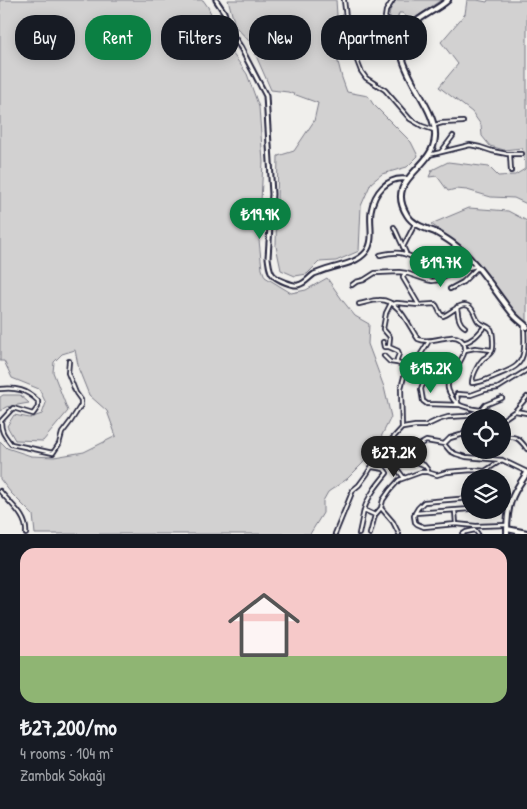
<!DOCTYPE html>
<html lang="en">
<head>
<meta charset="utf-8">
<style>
	body { margin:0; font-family:"Patrick Hand",sans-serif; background:#242831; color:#f1f3f6; height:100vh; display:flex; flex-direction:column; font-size:19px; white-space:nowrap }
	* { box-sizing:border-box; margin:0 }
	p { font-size:16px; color:#9ea1a6 }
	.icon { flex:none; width:28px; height:28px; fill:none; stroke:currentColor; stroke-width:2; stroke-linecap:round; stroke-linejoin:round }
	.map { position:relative; height:534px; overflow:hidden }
	.details { display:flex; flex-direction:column; background:#171b24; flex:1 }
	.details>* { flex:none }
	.hud { position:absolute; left:15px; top:15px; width:498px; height:45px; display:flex; gap:10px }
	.tools { position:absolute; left:461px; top:409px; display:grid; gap:10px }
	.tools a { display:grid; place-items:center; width:50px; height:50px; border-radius:50%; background:#171b24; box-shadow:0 2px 12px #0003; font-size:25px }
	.price { position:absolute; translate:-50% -42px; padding:0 11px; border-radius:18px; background:#0b8043; color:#fff; font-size:16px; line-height:32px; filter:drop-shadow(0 1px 2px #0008) }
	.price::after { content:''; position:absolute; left:50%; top:30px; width:15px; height:11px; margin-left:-8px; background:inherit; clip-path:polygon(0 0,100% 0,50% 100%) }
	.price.active { background:#222; color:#fff }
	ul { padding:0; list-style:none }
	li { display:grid; align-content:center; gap:10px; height:265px; padding:0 20px }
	li span { display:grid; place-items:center; height:155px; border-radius:15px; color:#555 }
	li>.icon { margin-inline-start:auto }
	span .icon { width:90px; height:90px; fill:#fffc; stroke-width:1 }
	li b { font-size:21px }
	.pill { padding:0 18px; border-radius:20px; background:#171b24; box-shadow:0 2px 12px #0003; font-size:18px; line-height:45px }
	.pill.active { background:#0b8043; color:#fff }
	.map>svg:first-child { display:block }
	.green { fill:#d2d1d1; stroke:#7a7a86 }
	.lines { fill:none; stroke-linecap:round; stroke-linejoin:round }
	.street-casing { stroke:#22223b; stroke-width:6 }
	.secondary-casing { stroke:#22223b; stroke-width:7 }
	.primary-casing { stroke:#22223b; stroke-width:8 }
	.street { stroke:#fdfcf7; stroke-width:2.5 }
	.secondary { stroke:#fdfcf7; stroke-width:3 }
	.primary { stroke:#fdfcf7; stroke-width:4 }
</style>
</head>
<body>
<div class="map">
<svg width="527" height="534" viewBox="0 0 527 534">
	<rect width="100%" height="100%" fill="#f0efec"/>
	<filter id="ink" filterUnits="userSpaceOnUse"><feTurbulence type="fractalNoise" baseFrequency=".02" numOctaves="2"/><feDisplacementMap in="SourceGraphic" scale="10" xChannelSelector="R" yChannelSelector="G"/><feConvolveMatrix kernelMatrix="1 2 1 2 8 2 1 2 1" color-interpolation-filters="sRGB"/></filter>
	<g filter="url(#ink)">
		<path class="green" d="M0,0H203L208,7L221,37L247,74L259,107L263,162L259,240L262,269L265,277L291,293L306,290L327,278L343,301L355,316L369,324L368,344L384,387L391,417L381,437L363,463L347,479L328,492L323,501V513L310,534H35L33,515L11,493L0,479V441L7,448L31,456L54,457L84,452L116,436L107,411L89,395L79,370L75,350L62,354L54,362L53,372L68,411L43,441L15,440L7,426L14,415L30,418L42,414L46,403L39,389L12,378L4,361H0Z
			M228,0H336L339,45L338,62L342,78L347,92L368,96L373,104L411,142L418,156L407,167L382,174L371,183L361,206L359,251L336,261L319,262L307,274L295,276L281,270L276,246L278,156L294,151L314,121L318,103L288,92L271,90L250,42L235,26L229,3Z
			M396,0H441L409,22C405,18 406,12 399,13L397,20L394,21L389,15L390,10Z
			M467,0H477L487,2L488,0H527V204L514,198L491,197L467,190L456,189L448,191L437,176L429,177L432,170L448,162L489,167L498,176L515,175L525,169V163L522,148L504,150L490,146L482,136L481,125L472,112L439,87L458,64L441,42L465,14Z
			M469,208L508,211L527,221V325C504,303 486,275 464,251C455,241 443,232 431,224Z
			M3,395H20L29,403L6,407L0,411V397Z"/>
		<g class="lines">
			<g class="street-casing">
				<path id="street" d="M344,0L347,26L352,41L356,58L361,71L366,78L385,90L410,119L422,126L434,130
					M393,0L386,11L385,18C395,25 398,27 410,26
					M435,125L442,123L463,122
					M441,152L453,136
					M510,154L511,171
					M429,155L470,145L480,147L492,151L507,154H522
					M394,227L406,253
					M403,247L415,224
					M380,255C398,251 402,252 419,260C431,258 446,249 459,256C464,259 468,264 471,267
					M352,285L356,282L364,280L375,273L399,272L406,273
					M450,289L463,282L477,268
					M359,304C365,303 372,300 379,300C399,299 408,325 418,339C432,345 450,332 460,339C476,350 449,372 448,384C447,388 449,392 451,395C452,398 455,402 458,404C465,408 473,409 481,410
					M393,304L397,303L419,305L435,304C439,307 438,313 443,316C451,314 461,300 470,307C474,310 475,317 478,321C481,325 487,325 491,329C493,332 494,348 492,351C490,355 486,357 483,359C478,364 472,376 472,383C480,383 488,379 495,376C502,373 512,370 517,365C527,356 524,338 524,326
					M419,305L403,278V276L406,273L427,280L432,281L439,280L456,271L476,266
					M457,307C458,314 458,323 465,327
					M383,342L384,347H389L398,351L399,354L397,359V363L408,367
					M463,343C474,340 478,334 485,326
					M389,347L390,337L383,329L386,313L391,303
					M465,350L475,348L492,350
					M384,356L390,362L397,363
					M441,363L422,386L421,389L423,401L427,404L460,405
					M0,389C16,387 27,390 38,401V407L33,414L13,408L1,421C1,432 4,435 11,444L53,453L59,444L62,433L71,421L81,405V400L76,393L68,373L69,361
					M458,403L457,394L471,395L485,390L498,388L527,370
					M515,411L527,413
					M480,418L481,410L485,405L502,398
					M502,420L515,411L527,397
					M470,425C466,428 463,432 465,437L470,439
					M403,428L415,426H425L438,420L448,417L466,416L479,411
					M502,437C517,436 519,438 527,449
					M444,444L450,451L456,454L466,457L502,460L527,472
					M405,448L403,452L406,457
					M372,467L384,469L387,473C378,484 368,496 364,510L375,515
					M398,470L404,478
					M427,472L428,470L424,465L407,458L406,455L408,451L426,441L444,444L450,438L464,434
					M0,491C10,504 28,516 26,534
					M470,498L424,502L418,508L415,513L414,516L415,522L417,524L424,527L456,524L476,526L507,525
					M502,505L510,504
					M381,508L393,522L399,534
					M455,511L456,524
					M415,513L470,509
					M335,534L353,490L359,485L367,474L381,451L402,428L401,388L406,369L419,357L429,341
					M359,534L364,510
					M370,534L375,515L381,508L383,500L390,490L399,480L421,472H427L437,475L447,472L473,470L485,471L502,460
					M463,534L466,532L475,530L478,534"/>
			</g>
			<g class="secondary-casing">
				<path id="secondary" d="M216,0L224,12L230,31L241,48L266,96L272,194L268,258C269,264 269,272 274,276C278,280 293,286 298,285C306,283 308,278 314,274C317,273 322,271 325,270C339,265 356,264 366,252C375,241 369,224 371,211C374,193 387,176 407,179"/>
			</g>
			<g class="primary-casing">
				<path id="primary" d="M448,0C437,10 422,15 411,26C378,56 438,103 435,137C433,170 384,178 407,215C413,225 425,228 435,232C442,236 449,240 455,245C479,263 494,291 513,314C517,319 523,323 527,327
					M507,529L527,533
					M507,534C507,523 507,512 511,501C514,491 521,482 527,473"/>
			</g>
			<use href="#street" class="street"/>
			<use href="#secondary" class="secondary"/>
			<use href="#primary" class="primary"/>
		</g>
	</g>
</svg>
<div class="tools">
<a><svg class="icon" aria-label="locate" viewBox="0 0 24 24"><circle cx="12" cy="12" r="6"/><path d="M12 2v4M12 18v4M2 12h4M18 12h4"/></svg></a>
<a><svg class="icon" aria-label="layers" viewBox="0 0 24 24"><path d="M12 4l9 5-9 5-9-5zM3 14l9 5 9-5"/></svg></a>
</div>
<b class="price" style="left:260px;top:240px">₺19.9K</b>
<b class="price" style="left:441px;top:288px">₺19.7K</b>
<b class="price" style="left:431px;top:394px">₺15.2K</b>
<b class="price active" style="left:394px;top:478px">₺27.2K</b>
<div class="hud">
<a class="pill">Buy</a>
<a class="pill active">Rent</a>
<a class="pill">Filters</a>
<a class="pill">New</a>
<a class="pill">Apartment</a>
</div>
</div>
<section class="details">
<ul>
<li><span style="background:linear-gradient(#f6c9c9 70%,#8fb573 0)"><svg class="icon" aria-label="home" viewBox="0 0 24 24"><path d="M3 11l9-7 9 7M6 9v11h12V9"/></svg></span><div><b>₺27,200/mo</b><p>4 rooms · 104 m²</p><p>Zambak Sokağı</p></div></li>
</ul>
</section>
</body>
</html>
